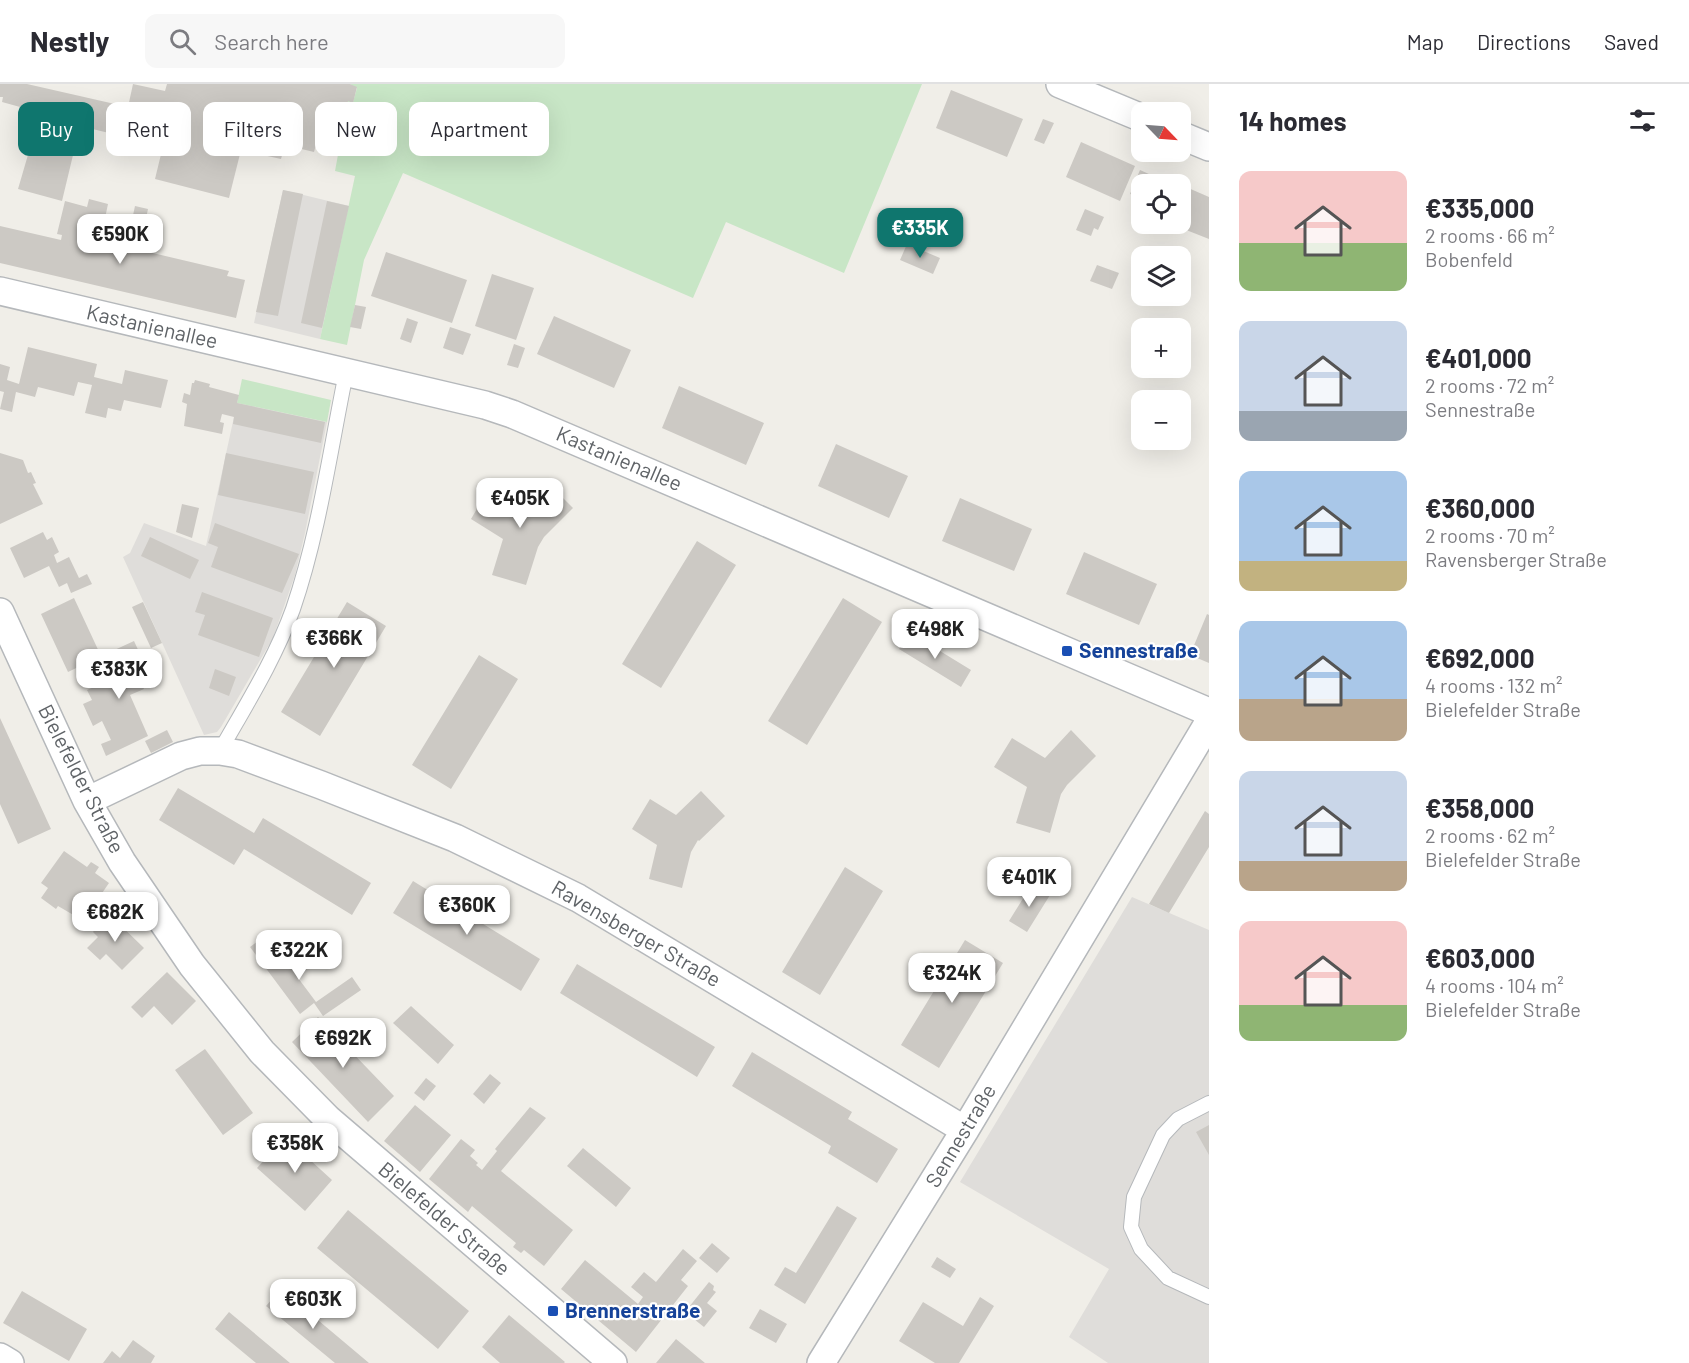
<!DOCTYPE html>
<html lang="en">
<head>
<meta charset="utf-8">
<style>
	body { margin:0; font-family:Barlow,sans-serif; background:#f7f7f7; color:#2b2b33; height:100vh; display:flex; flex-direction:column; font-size:22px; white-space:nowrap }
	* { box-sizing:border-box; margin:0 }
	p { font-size:20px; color:#7c7c81 }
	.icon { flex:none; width:33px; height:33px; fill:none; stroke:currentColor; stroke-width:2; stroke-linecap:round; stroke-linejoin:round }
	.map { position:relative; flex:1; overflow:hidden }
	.drawer { display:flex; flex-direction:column; background:#fff; width:480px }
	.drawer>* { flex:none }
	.top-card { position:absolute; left:18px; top:18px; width:570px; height:54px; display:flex; gap:12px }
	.needle { width:39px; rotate:115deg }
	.controls { position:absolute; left:1131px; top:18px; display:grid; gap:12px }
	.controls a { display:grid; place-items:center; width:60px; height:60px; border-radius:12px; background:#fff; box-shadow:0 6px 24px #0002; font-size:30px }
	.price { position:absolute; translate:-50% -51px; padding:0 14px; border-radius:12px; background:#fff; color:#222; font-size:20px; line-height:39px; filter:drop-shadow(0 2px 3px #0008) }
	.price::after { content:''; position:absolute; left:50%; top:36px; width:18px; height:14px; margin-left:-9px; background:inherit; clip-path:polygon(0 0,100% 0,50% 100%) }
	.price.selected { background:#0f766e; color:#fff }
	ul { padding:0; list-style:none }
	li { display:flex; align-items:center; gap:18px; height:150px; padding:0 30px }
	li span { display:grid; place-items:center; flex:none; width:168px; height:120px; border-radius:12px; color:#555 }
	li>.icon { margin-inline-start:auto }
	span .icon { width:72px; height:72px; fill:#fffc; stroke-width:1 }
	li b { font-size:26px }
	h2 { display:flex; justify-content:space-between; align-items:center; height:72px; padding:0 30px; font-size:26px }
	.tag { padding:0 21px; border-radius:12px; background:#fff; box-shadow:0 6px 24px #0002; font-size:21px; line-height:54px }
	.tag.selected { background:#0f766e; color:#fff }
	header { display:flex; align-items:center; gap:36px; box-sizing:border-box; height:84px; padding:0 30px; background:#fff; border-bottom:2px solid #e1e1e2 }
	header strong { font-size:28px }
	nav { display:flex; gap:33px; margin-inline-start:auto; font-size:21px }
	.search { width:420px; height:54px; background:#f7f7f7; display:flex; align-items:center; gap:15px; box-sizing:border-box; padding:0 21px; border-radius:12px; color:#7c7c81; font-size:22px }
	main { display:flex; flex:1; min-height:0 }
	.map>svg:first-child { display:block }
	.industrial { fill:#dfddda }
	.green { fill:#c8e6c6 }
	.building { fill:#ccc9c4 }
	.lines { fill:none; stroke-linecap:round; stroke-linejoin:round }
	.service-casing { stroke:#b5b8bb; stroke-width:16 }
	.minor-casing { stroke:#b5b8bb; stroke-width:30 }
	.service { stroke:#fff; stroke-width:14 }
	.minor { stroke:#fff; stroke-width:27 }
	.transit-dot { fill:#1a4fb4; stroke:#fff; stroke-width:2 }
	.labels { text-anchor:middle; stroke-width:4.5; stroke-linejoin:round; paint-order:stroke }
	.street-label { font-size:21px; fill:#5f6367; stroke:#fff }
	.transit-label { font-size:21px; font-weight:bold; fill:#164399; stroke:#fff; text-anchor:start }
</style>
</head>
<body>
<header>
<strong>Nestly</strong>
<div class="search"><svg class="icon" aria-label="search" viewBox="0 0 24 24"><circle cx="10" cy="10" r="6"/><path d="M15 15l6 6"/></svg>Search here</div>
<nav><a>Map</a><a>Directions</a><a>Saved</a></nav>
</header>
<main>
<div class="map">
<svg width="1209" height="1279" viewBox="0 0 1209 1279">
	<rect width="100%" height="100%" fill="#f0eee8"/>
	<path class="industrial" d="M283,106L349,122L320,255L254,239Z
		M237,319L327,338L305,449L295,491L273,554L221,643L217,648L204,651L123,473L130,469L144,439L206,462Z
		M1132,813L1209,846V1279H1108L1069,1253L1109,1185L960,1098Z"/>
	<path class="green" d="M350,0H922L844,189L726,138L693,214L403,89L364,176L347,261L320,255L355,92L335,87L348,17L353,18L357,4Z
		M242,295L331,316L327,338L237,319Z"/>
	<path class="building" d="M0,0H27L128,23L133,0L165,7L167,0H350L357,3L353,19L348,17L344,42L322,37L314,68L285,61L281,75L241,66L229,114L155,95L163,62L80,42L62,117L18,105L30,64L22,62L31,26L2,18L3,13H0Z
		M951,6L1023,35L1007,73L936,44Z
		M1043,35L1054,39L1044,60L1034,56Z
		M1081,58L1135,82L1120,117L1066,93Z
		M1140,86L1160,95L1158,100H1142V114L1130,110Z
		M1186,103L1209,113V155L1171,140H1180V116Z
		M283,106L303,110L278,232L256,228Z
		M89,115L108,120L104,139L84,134L78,157L88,159L89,154L229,187L227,192L245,196L236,234L0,179V142L61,156L62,151L57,150L65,117L87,123Z
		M327,117L349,122L322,244L301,239Z
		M135,122L148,125L143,148L130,145Z
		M1085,125L1104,133L1098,146L1094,144L1091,152L1076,146Z
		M907,160L940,174L933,190L900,176Z
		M386,168L467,196L452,239L371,212Z
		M1097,181L1119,189L1112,205L1090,197Z
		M492,190L534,204L516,256L475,242Z
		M355,221L366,223L361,245L350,243Z
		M554,232L631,266L614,304L537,270Z
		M407,234L418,238L411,259L400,255Z
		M450,243L471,250L463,271L443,264Z
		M514,260L525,264L518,284L507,281Z
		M28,263L97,280L94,293L122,300L125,286L168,296L161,324L124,316L121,327L108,324L106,334L85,329L92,301L78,298L74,312L38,303L35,313L16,308L12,328L0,325L4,308L0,307V280L10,283L7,296L19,300Z
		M195,296L210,300L209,303L239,311L237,319L325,338L321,359L233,340L234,333L222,330L220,338L224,339L222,350L184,342L187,320L182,318L184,309L190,311L192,299H194Z
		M679,302L764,339L746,381L662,344Z
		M836,360L908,392L889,434L818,402Z
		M0,369L23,376L28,389L31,388L36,399L33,400L43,420L0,440Z
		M226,369L314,388L305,430L218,411Z
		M548,399L573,424L544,453L538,463L526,501L492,491L503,455L471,435L488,406L521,425Z
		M960,414L1032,445L1014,487L942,457Z
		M182,420L199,424L192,454L176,448Z
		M215,439L299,470L282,509L211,483L218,463L208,459Z
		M43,448L47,456L52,453L59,468L54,471L57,479L69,473L79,494L87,490L92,500L71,509L67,499L59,503L49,482L24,494L10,464Z
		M150,453L199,476L190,495L141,472Z
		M697,457L736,481L661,604L622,580Z
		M1084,468L1157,500L1139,541L1066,510Z
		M202,508L273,534L259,573L198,551L205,531L195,528Z
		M74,514L101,572L68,588L41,530Z
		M843,514L882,538L807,661L768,637Z
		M143,518L162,559L151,564L132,523Z
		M347,518L386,542L320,652L281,628Z
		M1207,530L1209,531V579L1190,571Z
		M909,548L971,586L961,603L899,565Z
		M134,557L140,570L147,566L151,574L139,579L140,582L134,585L144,605L130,611L148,652L106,672L101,660L111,656L102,637L93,642L83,620L92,616L87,606L109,596L104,586L114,581L108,569Z
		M479,571L518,595L451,705L412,681Z
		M215,585L236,593L229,612L209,604Z
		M0,634L51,745L18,760L0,720Z
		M167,646L173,658L151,669L145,657Z
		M1071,646L1096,672L1067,701L1061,710L1050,749L1016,739L1027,703L994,683L1012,654L1045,674Z
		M178,704L254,749L263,734L371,799L352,831L244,765L234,781L159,736Z
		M701,707L725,732L699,757L698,756L691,768L682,804L649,795L657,761L632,745L650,715L676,731Z
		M1205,727L1209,730V763L1169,829L1149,820Z
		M64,767L87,783L91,778L99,783L95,789L109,799L87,831L86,830L82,836L58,822L56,825L41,814L48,804L41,799Z
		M845,783L883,807L820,911L782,888Z
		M413,797L540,875L521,907L393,829Z
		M1032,800L1050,811L1027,848L1009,837Z
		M107,828L144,864L122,886L106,870L100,876L87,864L98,853L93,848Z
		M266,851L316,918L352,893L361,906L323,932L314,919L300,930L250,863Z
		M965,856L1003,879L939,984L901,961Z
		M577,880L715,963L697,993L560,909Z
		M167,888L196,917L172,941L154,922L142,934L131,923Z
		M411,922L454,961L438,980L393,939Z
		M318,933L394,1012L368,1038L292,958Z
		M205,965L253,1029L223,1051L175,986Z
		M752,968L852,1028L848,1035L898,1065L877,1099L828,1069L831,1062L732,1002Z
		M490,990L501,999L484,1020L473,1010Z
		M426,994L436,1002L424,1017L414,1009Z
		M415,1021L451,1051L420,1088L384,1057Z
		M530,1023L546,1034L501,1087L573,1146L544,1182L524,1166L521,1169L513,1163L516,1159L472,1122L468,1128L429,1095L461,1055L475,1066L470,1072L478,1079L476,1081L482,1086L497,1067L495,1065Z
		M1209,1041V1071L1196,1048Z
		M285,1053L332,1096L305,1127L257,1084Z
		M583,1064L631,1104L616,1123L567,1082Z
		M837,1122L857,1134L805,1220L774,1201L785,1183L796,1189Z
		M348,1126L469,1227L438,1265L317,1164Z
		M712,1159L730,1174L717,1189L699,1174Z
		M683,1165L697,1177L681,1196L688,1202L636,1268L561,1205L585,1176L638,1220L643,1213L631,1203L644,1188L656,1198Z
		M937,1173L956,1185L950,1194L931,1183Z
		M709,1198L714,1202L713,1206L716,1208L707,1219L717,1227L704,1243L685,1228Z
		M281,1205L369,1279H335L266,1222Z
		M22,1207L87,1245L69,1277L3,1239Z
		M980,1213L994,1222L959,1279H935L899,1257L923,1218L963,1242Z
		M760,1225L787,1240L776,1259L749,1244Z
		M229,1228L290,1279H256L215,1245Z
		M509,1231L565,1278L564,1279H500L482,1263Z
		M676,1255L705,1279H656Z
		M133,1256L155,1272L151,1279H103L112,1267L120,1274Z"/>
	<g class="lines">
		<g class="service-casing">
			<path id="service" d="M220,667C246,621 275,575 293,525C319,449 330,367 346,289
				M1209,1019L1178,1035L1163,1051L1134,1113L1131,1143L1141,1165L1168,1194L1209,1213"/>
		</g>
		<g class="minor-casing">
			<path id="minor" d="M1060,0L1142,34
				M1180,51L1209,63
				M0,207L485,321L512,330L1209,628
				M0,528L87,717L122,778L192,881L262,968L328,1035L613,1279
				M87,717L181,672L200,667H220L238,670L321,701L455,754L578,814L965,1046
				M0,1273L10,1279
				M821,1279L965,1046L1209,638"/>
		</g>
		<use href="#service" class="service"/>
		<use href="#minor" class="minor"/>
	</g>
	<g class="transit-dot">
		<rect x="1061" y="561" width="12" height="12" rx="3"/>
		<rect x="547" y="1221" width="12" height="12" rx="3"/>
	</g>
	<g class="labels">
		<g class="street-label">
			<text transform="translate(152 243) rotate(13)" y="7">Kastanienallee</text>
			<text transform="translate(619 375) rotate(23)" y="7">Kastanienallee</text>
			<text transform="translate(81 695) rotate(63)" y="7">Bielefelder Straße</text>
			<text transform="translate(636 850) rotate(30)" y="7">Ravensberger Straße</text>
			<text transform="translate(961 1052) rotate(-59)" y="7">Sennestraße</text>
			<text transform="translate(444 1135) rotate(40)" y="7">Bielefelder Straße</text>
		</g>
		<g class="transit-label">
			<text x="1079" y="574">Sennestraße</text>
			<text x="565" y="1234">Brennerstraße</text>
		</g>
	</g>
</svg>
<div class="controls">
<a><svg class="needle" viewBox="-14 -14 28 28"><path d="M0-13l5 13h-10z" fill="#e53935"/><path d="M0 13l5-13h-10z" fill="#7c7c81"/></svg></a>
<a><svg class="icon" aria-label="locate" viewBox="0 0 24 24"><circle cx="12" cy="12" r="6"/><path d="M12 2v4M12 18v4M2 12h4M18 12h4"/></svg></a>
<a><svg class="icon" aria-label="layers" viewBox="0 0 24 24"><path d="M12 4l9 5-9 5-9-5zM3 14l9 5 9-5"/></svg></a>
<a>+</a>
<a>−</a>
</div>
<b class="price selected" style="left:920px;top:175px">€335K</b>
<b class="price" style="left:120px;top:181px">€590K</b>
<b class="price" style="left:520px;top:445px">€405K</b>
<b class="price" style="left:935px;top:576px">€498K</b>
<b class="price" style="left:334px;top:585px">€366K</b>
<b class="price" style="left:119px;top:616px">€383K</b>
<b class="price" style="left:1029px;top:824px">€401K</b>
<b class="price" style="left:467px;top:852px">€360K</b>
<b class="price" style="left:115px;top:859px">€682K</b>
<b class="price" style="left:299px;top:897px">€322K</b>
<b class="price" style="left:952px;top:920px">€324K</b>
<b class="price" style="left:343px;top:985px">€692K</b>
<b class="price" style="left:295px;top:1090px">€358K</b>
<b class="price" style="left:313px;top:1246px">€603K</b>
<div class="top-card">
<a class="tag selected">Buy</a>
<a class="tag">Rent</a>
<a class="tag">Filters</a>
<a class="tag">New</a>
<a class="tag">Apartment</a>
</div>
</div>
<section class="drawer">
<h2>14 homes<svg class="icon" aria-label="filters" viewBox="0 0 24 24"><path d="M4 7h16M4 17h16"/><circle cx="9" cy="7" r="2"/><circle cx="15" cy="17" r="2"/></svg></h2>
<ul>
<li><span style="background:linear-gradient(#f6c9c9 60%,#8fb573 0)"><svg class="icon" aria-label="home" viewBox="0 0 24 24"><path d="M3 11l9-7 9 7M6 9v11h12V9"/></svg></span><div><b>€335,000</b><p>2 rooms · 66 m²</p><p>Bobenfeld</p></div></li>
<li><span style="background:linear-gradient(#c9d6e8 75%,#9aa5b1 0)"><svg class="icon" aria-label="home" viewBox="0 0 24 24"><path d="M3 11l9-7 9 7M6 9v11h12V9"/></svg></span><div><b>€401,000</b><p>2 rooms · 72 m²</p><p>Sennestraße</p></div></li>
<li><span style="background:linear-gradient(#a9c7e8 75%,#c2b280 0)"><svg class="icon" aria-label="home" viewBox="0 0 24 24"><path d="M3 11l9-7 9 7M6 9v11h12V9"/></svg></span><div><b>€360,000</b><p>2 rooms · 70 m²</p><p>Ravensberger Straße</p></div></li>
<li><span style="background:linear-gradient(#a9c7e8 65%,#b9a48a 0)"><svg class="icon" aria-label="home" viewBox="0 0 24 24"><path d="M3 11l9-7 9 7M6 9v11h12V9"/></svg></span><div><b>€692,000</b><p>4 rooms · 132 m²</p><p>Bielefelder Straße</p></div></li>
<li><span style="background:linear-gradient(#c9d6e8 75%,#b9a48a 0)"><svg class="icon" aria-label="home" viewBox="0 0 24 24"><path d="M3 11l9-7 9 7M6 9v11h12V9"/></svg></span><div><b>€358,000</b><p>2 rooms · 62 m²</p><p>Bielefelder Straße</p></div></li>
<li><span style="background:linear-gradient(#f6c9c9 70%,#8fb573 0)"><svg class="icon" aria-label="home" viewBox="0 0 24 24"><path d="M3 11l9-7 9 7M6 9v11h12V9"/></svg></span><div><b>€603,000</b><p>4 rooms · 104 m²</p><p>Bielefelder Straße</p></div></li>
</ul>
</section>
</main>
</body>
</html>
